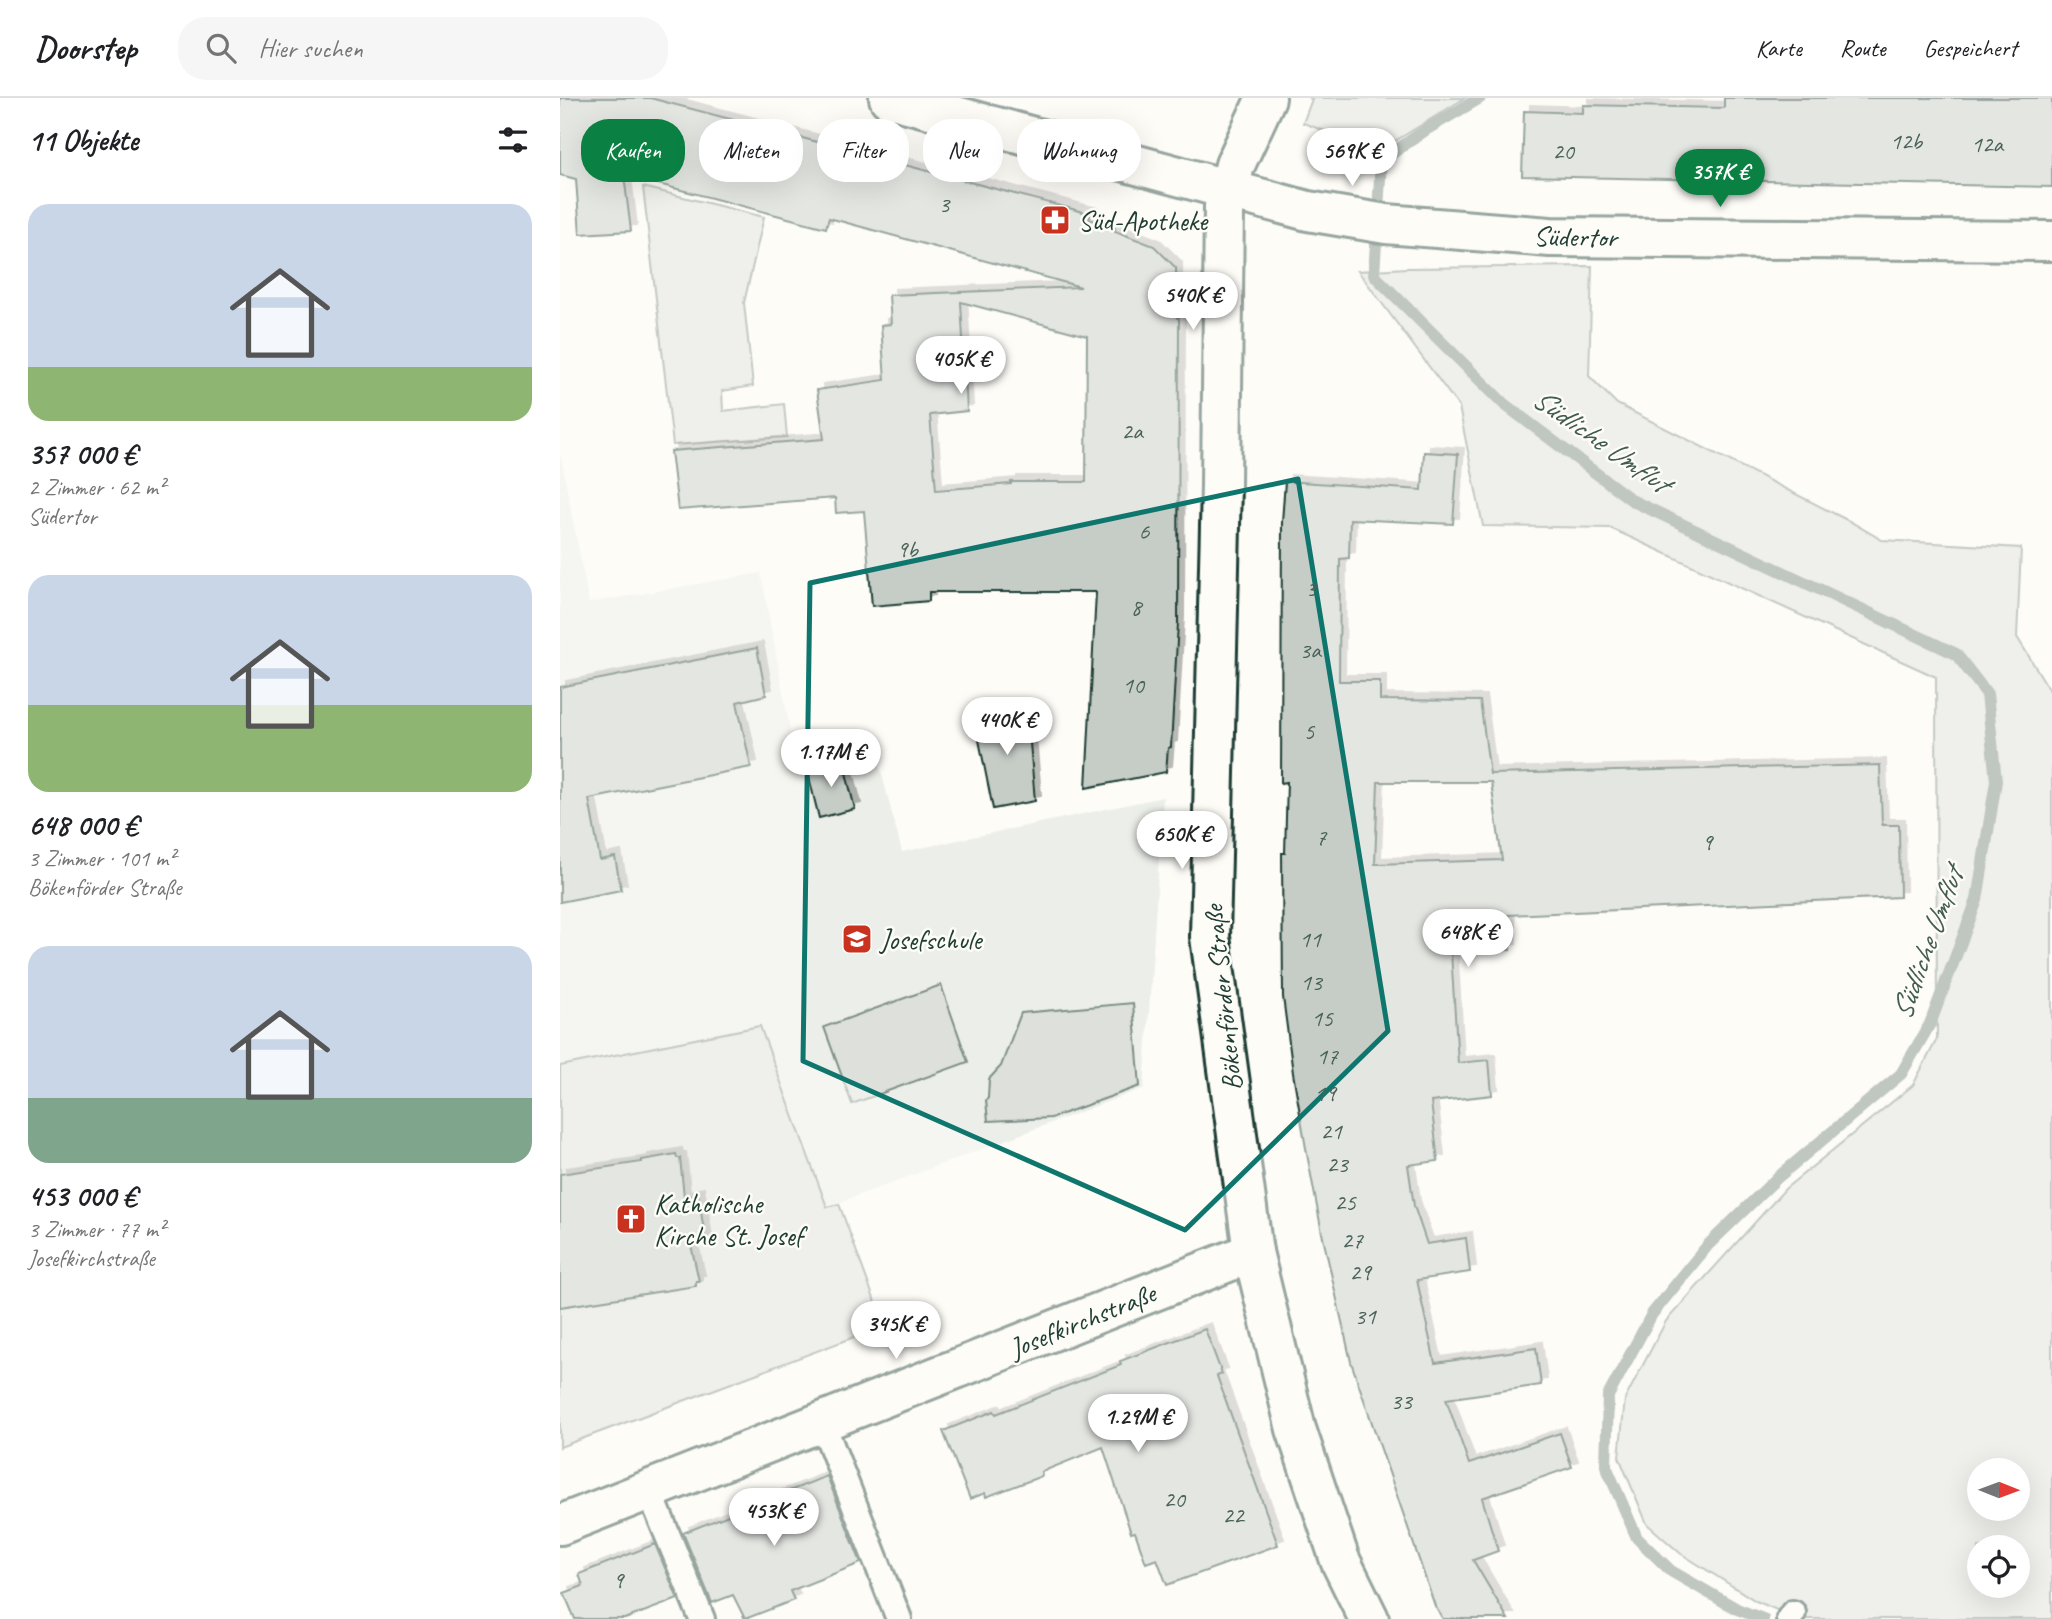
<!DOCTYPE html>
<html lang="de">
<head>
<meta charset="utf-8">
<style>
	body { margin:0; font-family:Caveat,sans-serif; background:#f6f6f6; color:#202124; height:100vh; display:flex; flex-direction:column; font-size:26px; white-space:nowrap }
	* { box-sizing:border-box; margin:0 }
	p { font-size:23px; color:#757577 }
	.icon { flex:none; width:38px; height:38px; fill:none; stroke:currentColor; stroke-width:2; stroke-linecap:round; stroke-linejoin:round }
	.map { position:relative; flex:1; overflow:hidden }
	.panel { display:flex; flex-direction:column; background:#fff; width:560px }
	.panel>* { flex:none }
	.top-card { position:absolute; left:21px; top:21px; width:665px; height:63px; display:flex; gap:14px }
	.needle { width:46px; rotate:91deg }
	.controls { position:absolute; left:1407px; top:1360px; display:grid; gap:14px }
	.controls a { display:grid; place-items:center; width:63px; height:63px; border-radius:50%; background:#fff; box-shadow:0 7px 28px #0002; font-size:35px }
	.price { position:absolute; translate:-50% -60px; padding:0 16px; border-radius:24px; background:#fff; color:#222; font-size:23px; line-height:46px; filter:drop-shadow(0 2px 4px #0008) }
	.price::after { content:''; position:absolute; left:50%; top:42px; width:21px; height:16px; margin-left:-10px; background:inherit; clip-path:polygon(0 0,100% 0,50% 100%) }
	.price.active { background:#0b8043; color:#fff }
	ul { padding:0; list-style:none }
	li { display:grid; align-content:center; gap:14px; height:371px; padding:0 28px }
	li span { display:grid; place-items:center; height:217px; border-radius:21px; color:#555 }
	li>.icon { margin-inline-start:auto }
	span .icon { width:126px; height:126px; fill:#fffc; stroke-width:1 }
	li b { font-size:30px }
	h2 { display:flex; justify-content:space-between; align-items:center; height:84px; padding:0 28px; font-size:30px }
	.tag { padding:0 24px; border-radius:28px; background:#fff; box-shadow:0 7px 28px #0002; font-size:24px; line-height:63px }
	.tag.active { background:#0b8043; color:#fff }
	header { display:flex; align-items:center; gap:42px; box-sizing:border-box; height:98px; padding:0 35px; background:#fff; border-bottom:2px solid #e0e0e0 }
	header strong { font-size:33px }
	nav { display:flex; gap:38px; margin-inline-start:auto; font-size:24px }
	.search { width:490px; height:63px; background:#f6f6f6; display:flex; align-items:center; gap:18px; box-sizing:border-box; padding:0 24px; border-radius:28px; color:#757577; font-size:26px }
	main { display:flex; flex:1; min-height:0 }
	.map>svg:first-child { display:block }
	.built { fill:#eceee9 }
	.green { fill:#dde0db; stroke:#7e8e88; stroke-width:2; fill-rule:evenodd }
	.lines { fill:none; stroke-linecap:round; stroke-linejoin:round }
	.stream { stroke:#75877f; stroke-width:12 }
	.building { fill:#c6cdc7; stroke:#1f3d34; stroke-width:2; fill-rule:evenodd; filter:url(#shadow) }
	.lane-casing { stroke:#1f3d34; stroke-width:30 }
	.street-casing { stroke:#1f3d34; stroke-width:44 }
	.secondary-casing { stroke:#1f3d34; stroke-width:44 }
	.lane { stroke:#fdfcf7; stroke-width:24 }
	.street { stroke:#fdfcf7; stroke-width:38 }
	.secondary { stroke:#fdfcf7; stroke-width:38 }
	.marked { fill:none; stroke:#0f766e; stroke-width:5; stroke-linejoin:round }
	.labels { text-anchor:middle; stroke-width:5; stroke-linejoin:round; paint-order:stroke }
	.number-label { font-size:24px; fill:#496159 }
	.poi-label { font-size:28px; fill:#1f3d34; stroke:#fdfcf7; text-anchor:start }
	.street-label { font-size:28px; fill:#1f3d34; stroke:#fdfcf7 }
	.water-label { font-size:30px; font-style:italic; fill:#435c53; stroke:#fdfcf7 }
</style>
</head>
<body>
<header>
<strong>Doorstep</strong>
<div class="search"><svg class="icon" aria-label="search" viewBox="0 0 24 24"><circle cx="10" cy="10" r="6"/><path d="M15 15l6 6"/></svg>Hier suchen</div>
<nav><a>Karte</a><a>Route</a><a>Gespeichert</a></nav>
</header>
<main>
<section class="panel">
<h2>11 Objekte<svg class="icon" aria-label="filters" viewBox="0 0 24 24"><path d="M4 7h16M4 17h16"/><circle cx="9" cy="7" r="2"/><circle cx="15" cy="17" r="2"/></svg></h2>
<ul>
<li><span style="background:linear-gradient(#c9d6e8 75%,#8fb573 0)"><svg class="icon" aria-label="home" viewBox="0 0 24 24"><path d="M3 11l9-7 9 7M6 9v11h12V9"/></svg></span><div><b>357 000 €</b><p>2 Zimmer · 62 m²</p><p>Südertor</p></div></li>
<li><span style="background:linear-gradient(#c9d6e8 60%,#8fb573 0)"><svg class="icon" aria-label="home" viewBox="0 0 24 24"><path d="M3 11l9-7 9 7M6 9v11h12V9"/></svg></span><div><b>648 000 €</b><p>3 Zimmer · 101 m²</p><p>Bökenförder Straße</p></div></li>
<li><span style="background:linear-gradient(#c9d6e8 70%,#7fa58c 0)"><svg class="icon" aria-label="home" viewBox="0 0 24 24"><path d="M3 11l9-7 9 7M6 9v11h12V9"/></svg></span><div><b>453 000 €</b><p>3 Zimmer · 77 m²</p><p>Josefkirchstraße</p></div></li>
</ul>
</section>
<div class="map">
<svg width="1492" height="1521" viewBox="0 0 1492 1521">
	<defs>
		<filter id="shadow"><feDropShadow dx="6" dy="-6" stdDeviation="0" flood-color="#0004"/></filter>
	</defs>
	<rect width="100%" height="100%" fill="#fdfcf7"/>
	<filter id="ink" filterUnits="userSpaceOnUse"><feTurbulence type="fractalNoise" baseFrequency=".0143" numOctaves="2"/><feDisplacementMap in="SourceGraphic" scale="14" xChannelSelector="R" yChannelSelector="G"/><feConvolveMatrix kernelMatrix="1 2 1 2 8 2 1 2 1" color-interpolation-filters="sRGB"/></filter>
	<g filter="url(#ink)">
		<path class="built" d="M0,355L29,505L201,475L233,648L313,642L342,754L603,699L584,990L267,1109L200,928L0,972Z"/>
		<path class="green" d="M749,0H905L819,53L743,25L752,1Z
			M83,89L204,119L184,205L193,288L162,293L163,313L224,306L227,339L113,347Z
			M1032,168L1029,278L1057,306L1291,424L1322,442L1461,450L1457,539L1492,596V1521H1238L1196,1503L1120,1455L1087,1426L1059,1359L1065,1301L1106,1223L1226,1090L1353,987L1377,941L1376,579L1050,430L923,428L899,309L798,173L847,170ZM1419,1372H1458V1410H1419ZM1419,1449H1458V1488H1419Z
			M381,887L408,964L292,1006L264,929Z
			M573,905L580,988L491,1020L428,1023L426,1002L428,1000L429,981L441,968L461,915Z
			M200,928L267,1109L279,1106L324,1228L0,1349V968Z"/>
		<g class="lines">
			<path class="stream" d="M920,0L867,31L821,63L814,177L944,306L1073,403L1396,556L1427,596L1436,683L1417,802L1370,926L1341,976L1217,1080L1148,1147L1092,1216L1048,1298L1046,1368L1077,1440L1111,1473L1177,1511L1203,1521"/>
		</g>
		<path class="building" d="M0,0H90L531,116L529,121L555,130V133L594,148L616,170L617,220H619L618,525L611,649L608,650L606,674L526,690L536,494H369V503L312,508L304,413L276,415L275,400L118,412L111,353L264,341L257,292L325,282L321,227L331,226L329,197L521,189L269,120L266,130L64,77L71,133L20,136L16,81L0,77ZM401,204L527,238L526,384H451V386L376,392L370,317L407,313Z
			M1164,0H1492V89L962,78L964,13L1023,15V7L1164,10Z
			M864,354L898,356L893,426L790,421L789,460L780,461L779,583H820V602L920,603L930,676L1320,667L1322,727H1339L1340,799L948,817L950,852L891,854L898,965L929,962L932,997L871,1004L878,1063L848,1067L854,1108L867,1146L906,1140L910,1174L857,1182L875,1265L976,1250L981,1287L886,1301L909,1366L1000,1335L1012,1369L922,1400L938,1453L913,1462L948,1521H883L875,1508L791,1264L762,1135L747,1056L733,975L723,899L722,755H725L727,684L721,685L722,424L725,383L862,392ZM818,684H931L942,762L815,766Z
			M197,550L206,597L177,604L191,669L29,701L40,762L55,759L61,792L0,804V589Z
			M467,610L475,703L433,711L418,637L419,636L416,618Z
			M283,663L295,711L259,720L247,671Z
			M116,1056L117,1060H120L124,1099L138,1096L146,1145L131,1147L139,1183H136V1188L0,1209V1076L82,1064V1062Z
			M645,1231L662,1276L657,1278L718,1447L607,1487L597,1461L586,1465L575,1434L571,1435L543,1349L481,1374L482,1378L426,1399L425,1395L410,1401L383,1333L434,1313L436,1316L561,1267L560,1263Z
			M267,1378L301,1465L230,1493L234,1502L185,1521L173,1497L152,1505L123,1435Z
			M95,1446L118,1501L65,1521H15L4,1495L23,1488L19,1476Z"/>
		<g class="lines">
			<g class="lane-casing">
				<path id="lane" d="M262,1324L339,1521
					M89,1392L142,1521
					M1229,1521L1233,1515"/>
			</g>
			<g class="street-casing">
				<path id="street" d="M669,91L675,67L706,0
					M0,1427L693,1154"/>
			</g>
			<g class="secondary-casing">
				<path id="secondary" d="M329,0L748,113L826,126L990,139L1492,143
					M669,91L664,108L661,387L650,839L693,1154L736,1331L780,1462L809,1521"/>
			</g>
			<use href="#lane" class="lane"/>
			<use href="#street" class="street"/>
			<use href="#secondary" class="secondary"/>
		</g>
	</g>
	<path d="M0 0H1492V1521H0ZM738,381L828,933L625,1132L243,963L250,485Z" fill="#fdfcf7" fill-opacity=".55" fill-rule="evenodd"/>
	<path class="marked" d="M738,381L828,933L625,1132L243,963L250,485Z"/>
	<defs>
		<g id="pharmacy-square" transform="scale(1.575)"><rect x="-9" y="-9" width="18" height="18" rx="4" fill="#c8321e" stroke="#fdfcf7"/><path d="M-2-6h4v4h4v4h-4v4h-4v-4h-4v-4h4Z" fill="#fff"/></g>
		<g id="school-square" transform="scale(1.575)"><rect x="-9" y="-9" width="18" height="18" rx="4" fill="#c8321e" stroke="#fdfcf7"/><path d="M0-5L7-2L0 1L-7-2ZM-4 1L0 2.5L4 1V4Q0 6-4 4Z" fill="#fff"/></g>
		<g id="church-square" transform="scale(1.575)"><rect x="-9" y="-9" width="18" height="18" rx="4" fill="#c8321e" stroke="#fdfcf7"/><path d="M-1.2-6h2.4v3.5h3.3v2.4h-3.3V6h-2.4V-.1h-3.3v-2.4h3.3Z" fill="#fff"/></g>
	</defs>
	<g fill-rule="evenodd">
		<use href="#pharmacy-square" x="495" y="122"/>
		<use href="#school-square" x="297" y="841"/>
		<use href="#church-square" x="71" y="1121"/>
	</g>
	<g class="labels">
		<g class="number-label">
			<text x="1346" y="51">12b</text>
			<text x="1427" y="54">12a</text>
			<text x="1003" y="61">20</text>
			<text x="384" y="114">3</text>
			<text x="572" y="341">2a</text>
			<text x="584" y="441">6</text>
			<text x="347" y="459">9b</text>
			<text x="751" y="498">3</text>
			<text x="576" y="517">8</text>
			<text x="750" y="560">3a</text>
			<text x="573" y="595">10</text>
			<text x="749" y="641">5</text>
			<text x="761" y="747">7</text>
			<text x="1147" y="752">9</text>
			<text x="750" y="849">11</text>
			<text x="751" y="892">13</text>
			<text x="762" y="928">15</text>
			<text x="767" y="966">17</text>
			<text x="765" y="1003">19</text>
			<text x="771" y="1041">21</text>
			<text x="777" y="1074">23</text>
			<text x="785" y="1112">25</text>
			<text x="792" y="1150">27</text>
			<text x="800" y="1182">29</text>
			<text x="805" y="1226">31</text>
			<text x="841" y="1311">33</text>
			<text x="614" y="1409">20</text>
			<text x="673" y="1425">22</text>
			<text x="58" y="1490">9</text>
		</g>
		<g class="poi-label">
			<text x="518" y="132">Süd-Apotheke</text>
			<text x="320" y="851">Josefschule</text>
			<text x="94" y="1115">Katholische<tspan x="94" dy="32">Kirche St. Josef</tspan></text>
		</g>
		<g class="street-label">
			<text transform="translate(1015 138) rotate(1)" y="10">Südertor</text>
			<text transform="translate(662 900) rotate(-96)" y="10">Bökenförder Straße</text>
			<text transform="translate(522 1222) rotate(-22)" y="10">Josefkirchstraße</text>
		</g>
		<g class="water-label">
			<text transform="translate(1041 342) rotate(35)" y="10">Südliche Umflut</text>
			<text transform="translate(1367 846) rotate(-70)" y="10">Südliche Umflut</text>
		</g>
	</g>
</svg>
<div class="controls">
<a><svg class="needle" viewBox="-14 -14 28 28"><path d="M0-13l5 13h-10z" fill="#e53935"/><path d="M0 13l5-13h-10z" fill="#757577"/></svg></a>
<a><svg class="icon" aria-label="locate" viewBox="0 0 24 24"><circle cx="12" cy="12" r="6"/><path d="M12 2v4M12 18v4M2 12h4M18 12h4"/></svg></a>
</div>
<b class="price" style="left:792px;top:90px">569K €</b>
<b class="price active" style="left:1160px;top:111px">357K €</b>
<b class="price" style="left:633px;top:234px">540K €</b>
<b class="price" style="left:401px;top:298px">405K €</b>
<b class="price" style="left:447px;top:659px">440K €</b>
<b class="price" style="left:271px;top:691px">1.17M €</b>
<b class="price" style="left:622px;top:773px">650K €</b>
<b class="price" style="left:908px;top:871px">648K €</b>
<b class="price" style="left:336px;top:1263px">345K €</b>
<b class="price" style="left:578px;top:1356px">1.29M €</b>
<b class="price" style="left:214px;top:1450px">453K €</b>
<div class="top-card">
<a class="tag active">Kaufen</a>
<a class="tag">Mieten</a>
<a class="tag">Filter</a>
<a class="tag">Neu</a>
<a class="tag">Wohnung</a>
</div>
</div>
</main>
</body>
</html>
